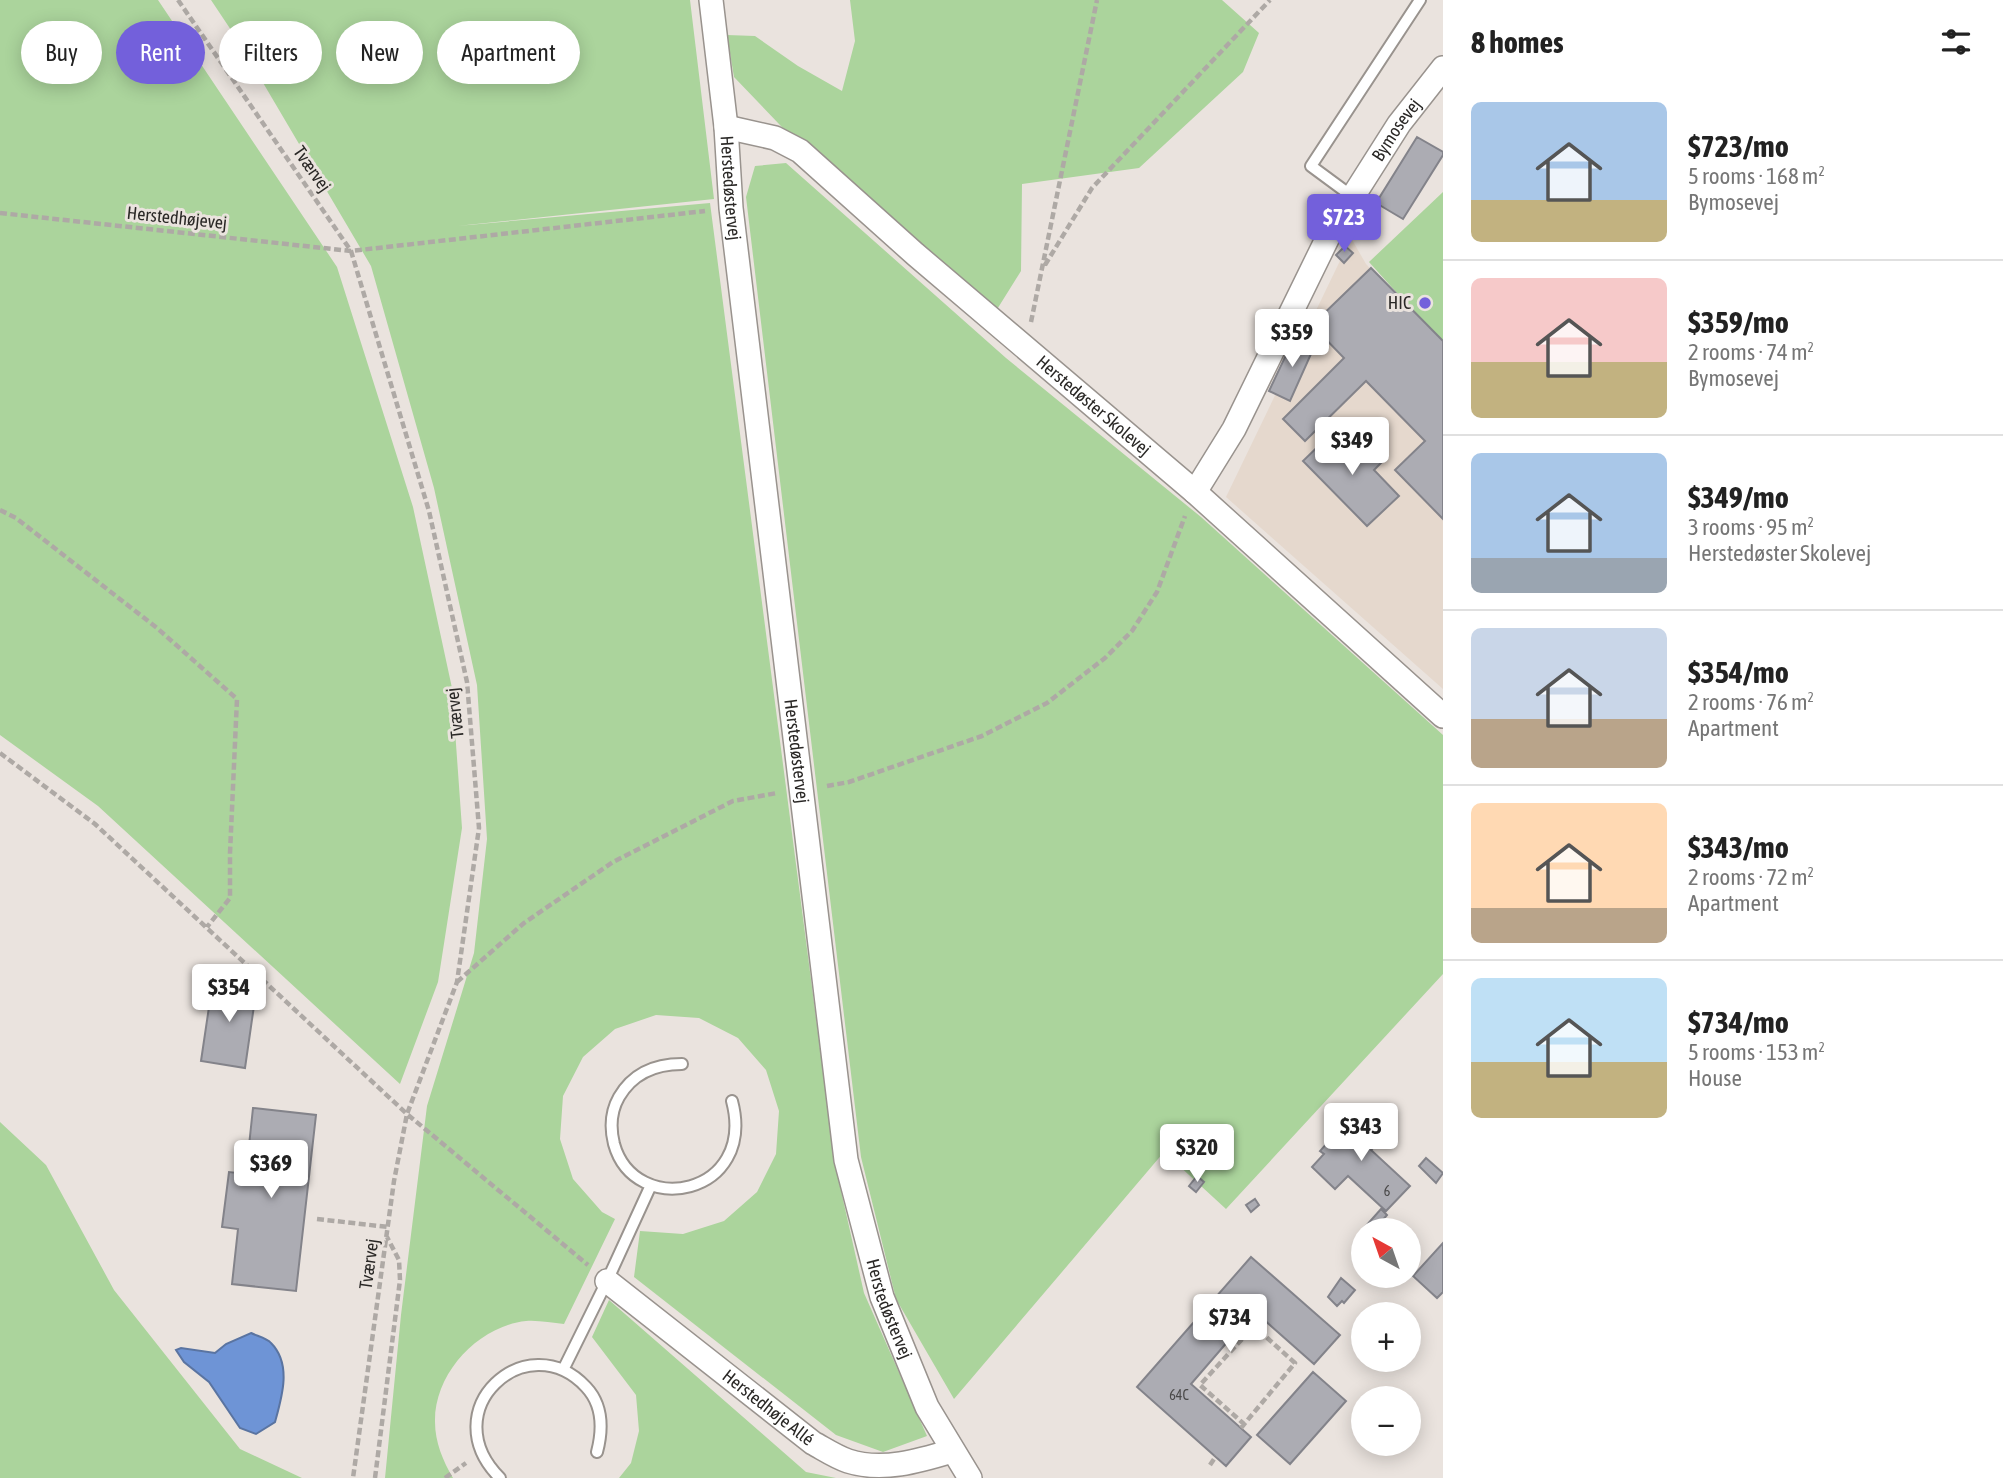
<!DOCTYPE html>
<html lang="en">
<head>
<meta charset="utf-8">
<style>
	body { margin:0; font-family:"Asap Condensed",sans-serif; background:#f2f2f2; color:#222; height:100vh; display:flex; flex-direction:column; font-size:26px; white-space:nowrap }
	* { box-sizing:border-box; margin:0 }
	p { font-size:23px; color:#767676 }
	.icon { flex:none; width:38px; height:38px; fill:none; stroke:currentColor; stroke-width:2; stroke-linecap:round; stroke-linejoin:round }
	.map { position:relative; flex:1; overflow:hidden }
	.panel { display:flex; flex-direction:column; background:#fff; width:560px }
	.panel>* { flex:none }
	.top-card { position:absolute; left:21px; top:21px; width:665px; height:63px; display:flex; gap:14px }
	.needle { width:46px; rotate:320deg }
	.fabs { position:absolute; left:1351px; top:1218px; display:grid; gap:14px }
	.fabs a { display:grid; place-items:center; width:70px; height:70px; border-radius:50%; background:#fff; box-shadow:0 4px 18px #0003; font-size:35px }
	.price { position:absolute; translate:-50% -60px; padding:0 16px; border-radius:7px; background:#fff; color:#222; font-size:23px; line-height:46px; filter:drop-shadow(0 2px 4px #0008) }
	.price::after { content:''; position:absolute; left:50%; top:42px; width:21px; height:16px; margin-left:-10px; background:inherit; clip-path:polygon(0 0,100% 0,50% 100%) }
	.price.on { background:#7360db; color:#fff }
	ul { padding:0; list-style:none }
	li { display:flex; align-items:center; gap:21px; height:175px; padding:0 28px }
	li+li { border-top:2px solid #e0e0e0 }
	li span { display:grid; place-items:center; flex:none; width:196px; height:140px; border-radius:10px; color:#555 }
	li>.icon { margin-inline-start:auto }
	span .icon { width:84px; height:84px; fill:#fffc; stroke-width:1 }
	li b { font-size:30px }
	h2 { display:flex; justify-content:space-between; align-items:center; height:84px; padding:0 28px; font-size:30px }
	.chip { padding:0 24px; border-radius:32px; background:#fff; box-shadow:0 4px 18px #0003; font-size:24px; line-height:63px }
	.chip.on { background:#7360db; color:#fff }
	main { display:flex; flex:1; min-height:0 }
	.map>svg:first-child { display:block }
	.built { fill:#e5d8cd }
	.green { fill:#abd49c }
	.water { fill:#6e94d6; stroke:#5a74a1; stroke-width:2 }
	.building { fill:#acacb3; stroke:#83838a; stroke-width:2 }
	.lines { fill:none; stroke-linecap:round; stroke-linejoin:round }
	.lane-casing { stroke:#99938e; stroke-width:14 }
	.street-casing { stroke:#99938e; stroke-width:26 }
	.path { stroke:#aea9a5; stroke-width:4.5; stroke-dasharray:7 3.5; stroke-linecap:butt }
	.lane { stroke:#fff; stroke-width:10 }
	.street { stroke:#fff; stroke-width:23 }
	.poi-dot { fill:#7360db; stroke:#eae3de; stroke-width:2.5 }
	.labels { text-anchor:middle; stroke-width:6; stroke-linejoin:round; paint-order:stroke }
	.number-label { font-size:14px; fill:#4a4949 }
	.street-label { font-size:18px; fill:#2a2826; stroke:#eae3de }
	.poi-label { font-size:18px; fill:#2a2826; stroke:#eae3de; text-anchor:end }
</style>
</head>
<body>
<main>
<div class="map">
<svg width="1443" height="1478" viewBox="0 0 1443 1478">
	<rect width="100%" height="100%" fill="#eae3de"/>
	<path class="built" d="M1351,238L1366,264L1443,347V689L1226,497Z"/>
	<path class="green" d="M0,0H158L337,267L413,507L452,688L462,828L438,982L400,1084L98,806L0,735Z
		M211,0H690L714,199L457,226L710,203L835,1164L864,1293L927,1436L883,1452L836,1435L634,1277L640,1231L683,1234L724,1221L757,1192L776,1154L779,1111L766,1070L738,1038L699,1018L656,1015L615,1029L583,1057L563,1096L560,1139L573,1179L602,1212L615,1219L564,1324C552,1323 538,1320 526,1321C479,1326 434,1373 435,1422C435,1442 443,1461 453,1478H385L401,1315L427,1106L474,953L487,839L477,685L434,488L371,266L239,42Z
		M850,0H1222L1259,33L1243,72L1139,168L1022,184L1021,271L996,311L800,146L734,77L727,35L755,36L798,66L842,91L855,41Z
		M786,163L1006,358L1201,517L1443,735V974L1226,1209L1164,1152L954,1399L896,1299L861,1157L746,197L755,166Z
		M1443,192V344L1369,262Z
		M0,1122L46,1165L114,1290L240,1449L302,1478H0Z
		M609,1300L806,1472L836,1478H619L631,1463L639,1431L636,1395L592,1337Z"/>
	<path class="water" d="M251,1333C257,1336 267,1338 271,1343C292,1364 282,1397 275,1422L256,1434L240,1428L209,1382L184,1362L176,1350L181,1348L215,1353L226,1344Z"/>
	<path class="building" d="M1417,137L1443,152V155L1403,219L1376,203Z
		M1345,246L1353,253L1344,263L1336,255Z
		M1371,268L1443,341V519L1395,470L1425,441L1366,381L1305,441L1283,419L1344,358L1312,325Z
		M1295,336L1315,345L1290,401L1269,391Z
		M1334,431L1357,456L1367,446L1382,462L1374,470L1399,496L1367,526L1303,461Z
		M213,980L257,985L245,1068L201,1061Z
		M253,1108L316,1115L296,1291L232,1284L238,1229L222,1227L229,1172L246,1174Z
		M1362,1112L1386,1134L1371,1150L1410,1186L1386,1211L1348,1176L1335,1189L1312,1167L1324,1154L1320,1151L1343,1125L1347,1129Z
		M1426,1158L1443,1173L1436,1183L1419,1166Z
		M1197,1176L1204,1182L1196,1192L1189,1186Z
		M1255,1199L1259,1205L1251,1212L1246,1205Z
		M1381,1209L1387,1215L1382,1221L1387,1226L1383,1230H1367L1364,1228Z
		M1443,1243V1292L1437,1298L1413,1276Z
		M1251,1257L1340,1335L1314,1364L1254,1311L1191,1384L1251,1437L1226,1466L1137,1387Z
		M1341,1278L1355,1290L1344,1303L1342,1301L1337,1306L1328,1297Z
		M1313,1372L1346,1401L1290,1464L1257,1435Z"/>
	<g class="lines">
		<g class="lane-casing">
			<path id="lane" d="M1353,197L1311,166L1420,0
				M682,1064C655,1064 633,1073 619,1097C611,1111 610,1128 614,1144C635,1219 757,1196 732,1101
				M563,1370L607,1281L651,1185
				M500,1478C432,1410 527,1324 586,1387C603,1405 603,1429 597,1452"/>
		</g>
		<g class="street-casing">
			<g id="street">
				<path id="s1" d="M711,0L726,127L731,208L846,1160L882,1297L927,1407L970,1478"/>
				<path id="s2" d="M726,127L775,138L800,151L915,254L1195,492L1443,716"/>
				<path id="s3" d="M1195,492L1234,429L1331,231L1399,124L1443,68"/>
				<path id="s4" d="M607,1281L813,1443C824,1449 836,1457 848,1461C882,1472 919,1461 952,1451"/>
			</g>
		</g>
		<path class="path" d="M178,0L351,251L429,511L467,682L479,828L457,982L407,1114L394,1181L353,1478
			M0,213L351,251L705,211
			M1045,265L1092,188L1270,0
			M1031,322L1097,0
			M0,510L16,518L157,628L237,699L230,853V898L207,927
			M0,753L95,824L407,1114L588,1265
			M827,786L849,782L982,736L1047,703L1105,658L1132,631L1157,592L1185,516
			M457,982L524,923L613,862L733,801L777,793
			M317,1219L388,1227
			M1241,1428L1295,1363L1254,1326L1200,1385L1244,1424
			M1210,1465L1216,1456
			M375,1478L400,1280L399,1260L387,1237
			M445,1478L466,1463"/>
		<use href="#lane" class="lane"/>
		<use href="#street" class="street"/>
	</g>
	<circle class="poi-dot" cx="1425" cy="303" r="7"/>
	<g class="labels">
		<g class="number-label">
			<text x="1387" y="1196">6</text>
			<text x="1179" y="1400">64C</text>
		</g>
		<g class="street-label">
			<text dy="6" stroke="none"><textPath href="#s3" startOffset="415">Bymosevej</textPath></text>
			<text transform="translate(312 169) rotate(55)" y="6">Tværvej</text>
			<text dy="6" stroke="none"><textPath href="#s1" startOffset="189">Herstedøstervej</textPath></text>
			<text transform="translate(177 218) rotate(6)" y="6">Herstedhøjevej</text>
			<text dy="6" stroke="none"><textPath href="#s2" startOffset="467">Herstedøster Skolevej</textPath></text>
			<text transform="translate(455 713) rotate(-96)" y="6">Tværvej</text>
			<text dy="6" stroke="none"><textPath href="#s1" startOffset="756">Herstedøstervej</textPath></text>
			<text transform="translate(369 1264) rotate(-82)" y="6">Tværvej</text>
			<text dy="6" stroke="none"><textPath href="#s1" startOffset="1323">Herstedøstervej</textPath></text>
			<text dy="6" stroke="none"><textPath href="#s4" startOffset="205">Herstedhøje Allé</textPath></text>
		</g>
		<g class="poi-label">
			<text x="1411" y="309">HIC</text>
		</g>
	</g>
</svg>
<div class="fabs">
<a><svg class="needle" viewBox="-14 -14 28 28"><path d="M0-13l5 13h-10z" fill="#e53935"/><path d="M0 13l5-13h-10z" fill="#767676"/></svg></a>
<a>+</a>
<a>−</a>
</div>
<b class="price on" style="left:1344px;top:254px">$723</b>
<b class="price" style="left:1292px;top:369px">$359</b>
<b class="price" style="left:1352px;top:477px">$349</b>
<b class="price" style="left:229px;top:1024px">$354</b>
<b class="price" style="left:1361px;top:1163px">$343</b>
<b class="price" style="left:1197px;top:1184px">$320</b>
<b class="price" style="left:271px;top:1200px">$369</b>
<b class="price" style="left:1230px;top:1354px">$734</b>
<div class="top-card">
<a class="chip">Buy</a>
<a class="chip on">Rent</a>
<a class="chip">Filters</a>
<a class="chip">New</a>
<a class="chip">Apartment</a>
</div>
</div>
<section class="panel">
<h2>8 homes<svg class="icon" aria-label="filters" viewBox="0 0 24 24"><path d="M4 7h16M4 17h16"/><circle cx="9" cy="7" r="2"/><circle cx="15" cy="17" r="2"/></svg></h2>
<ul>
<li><span style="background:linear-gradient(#a9c7e8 70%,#c2b280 0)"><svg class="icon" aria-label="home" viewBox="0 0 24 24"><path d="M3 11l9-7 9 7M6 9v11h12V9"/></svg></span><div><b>$723/mo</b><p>5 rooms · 168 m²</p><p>Bymosevej</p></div></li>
<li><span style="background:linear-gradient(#f6c9c9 60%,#c2b280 0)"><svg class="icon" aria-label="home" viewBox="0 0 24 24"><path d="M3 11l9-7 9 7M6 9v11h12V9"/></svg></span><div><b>$359/mo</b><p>2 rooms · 74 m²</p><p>Bymosevej</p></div></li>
<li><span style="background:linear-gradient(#a9c7e8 75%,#9aa5b1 0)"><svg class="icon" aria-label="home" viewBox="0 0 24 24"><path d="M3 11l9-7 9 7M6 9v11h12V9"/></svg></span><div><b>$349/mo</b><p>3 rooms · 95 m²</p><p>Herstedøster Skolevej</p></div></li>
<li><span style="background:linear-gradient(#c9d6e8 65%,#b9a48a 0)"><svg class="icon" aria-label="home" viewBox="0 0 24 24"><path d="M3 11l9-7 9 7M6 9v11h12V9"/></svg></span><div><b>$354/mo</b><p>2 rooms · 76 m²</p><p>Apartment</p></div></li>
<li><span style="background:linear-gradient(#ffd9b3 75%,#b9a48a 0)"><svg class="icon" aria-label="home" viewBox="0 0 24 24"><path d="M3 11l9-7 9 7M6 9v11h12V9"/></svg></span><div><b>$343/mo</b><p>2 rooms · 72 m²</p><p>Apartment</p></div></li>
<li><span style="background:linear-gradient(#bfe0f5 60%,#c2b280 0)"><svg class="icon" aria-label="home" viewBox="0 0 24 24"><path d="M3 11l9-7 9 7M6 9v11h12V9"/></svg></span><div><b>$734/mo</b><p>5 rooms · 153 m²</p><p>House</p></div></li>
</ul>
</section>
</main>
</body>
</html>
